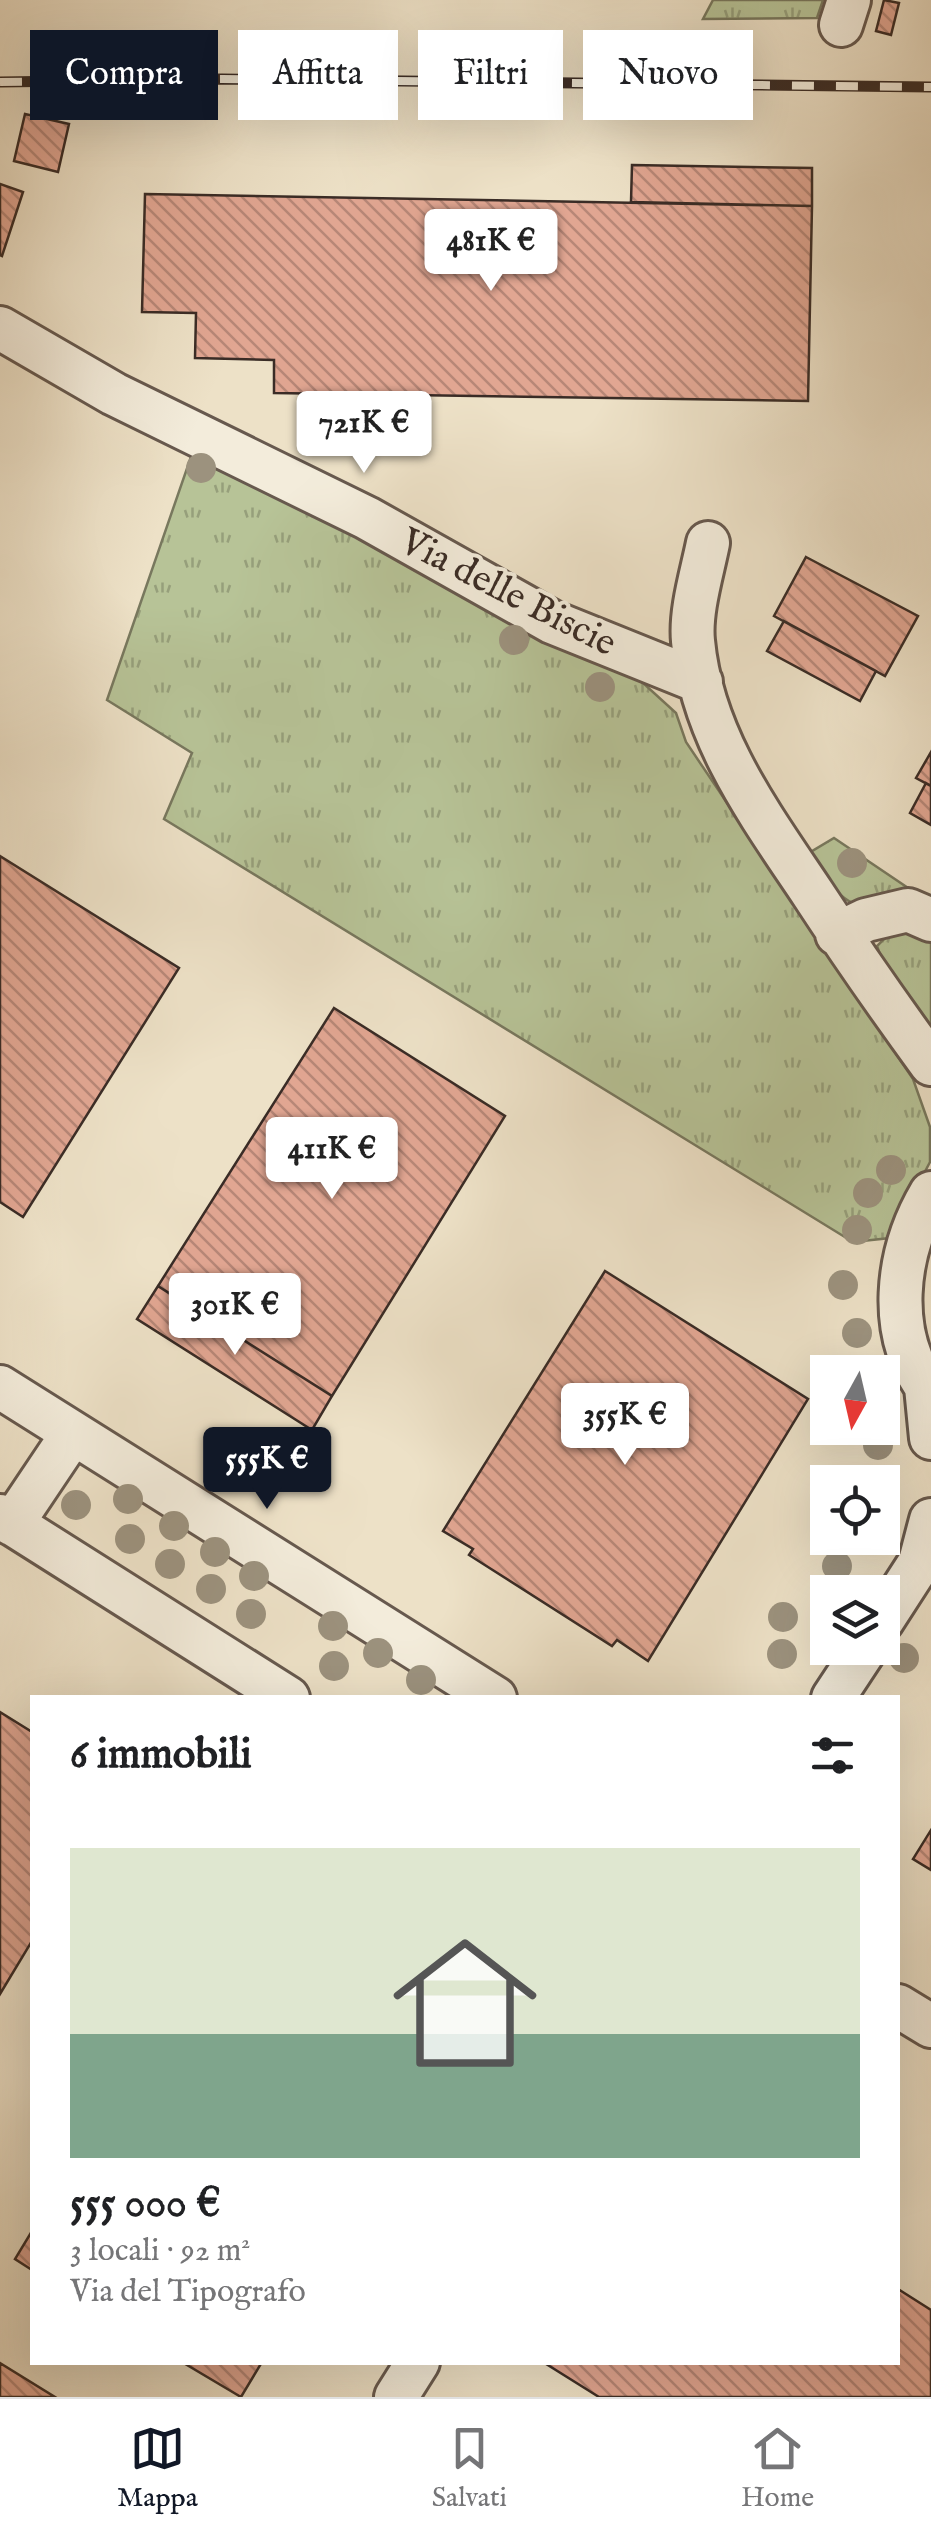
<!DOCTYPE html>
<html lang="it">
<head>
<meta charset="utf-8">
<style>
	body { margin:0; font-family:"IM FELL English",serif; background:#f2f2f2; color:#202124; height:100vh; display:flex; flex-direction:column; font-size:38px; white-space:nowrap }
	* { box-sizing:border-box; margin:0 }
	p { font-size:32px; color:#757577 }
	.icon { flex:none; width:55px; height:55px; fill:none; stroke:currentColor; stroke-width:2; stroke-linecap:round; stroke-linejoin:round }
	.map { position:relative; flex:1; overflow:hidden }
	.drawer { position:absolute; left:30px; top:1695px; width:870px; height:670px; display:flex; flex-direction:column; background:#fff; border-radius:0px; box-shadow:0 10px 40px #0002 }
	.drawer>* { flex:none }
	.top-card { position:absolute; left:30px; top:30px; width:872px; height:90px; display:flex; gap:20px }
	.needle { width:65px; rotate:188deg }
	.fabs { position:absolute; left:810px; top:1355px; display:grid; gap:20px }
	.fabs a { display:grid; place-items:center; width:90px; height:90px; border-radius:0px; background:#fff; box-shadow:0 10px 40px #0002; font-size:50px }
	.price { position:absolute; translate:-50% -85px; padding:0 22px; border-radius:10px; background:#fff; color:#222; font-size:32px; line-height:65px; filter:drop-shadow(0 2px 5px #0008) }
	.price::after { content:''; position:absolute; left:50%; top:60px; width:30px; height:22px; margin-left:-15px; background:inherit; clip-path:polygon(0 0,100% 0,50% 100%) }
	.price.selected { background:#111827; color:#fff }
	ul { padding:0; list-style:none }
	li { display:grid; align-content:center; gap:20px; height:530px; padding:0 40px }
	li span { display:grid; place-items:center; height:310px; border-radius:0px; color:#555 }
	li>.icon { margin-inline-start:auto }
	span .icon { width:180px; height:180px; fill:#fffc; stroke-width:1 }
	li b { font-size:42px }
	h2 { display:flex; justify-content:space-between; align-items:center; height:120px; padding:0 40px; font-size:42px }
	.pill { padding:0 35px; border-radius:0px; background:#fff; box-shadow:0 10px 40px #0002; font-size:35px; line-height:90px }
	.pill.selected { background:#111827; color:#fff }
	.menu { display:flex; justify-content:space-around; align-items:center; height:140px; border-top:2px solid #e0e0e0; background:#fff; font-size:28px; color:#757577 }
	.menu a { display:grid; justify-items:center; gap:5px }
	.menu .selected { color:#111827 }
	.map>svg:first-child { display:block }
	.grass { fill:url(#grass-tufts); stroke:#78785e; stroke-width:2.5 }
	.building { fill:url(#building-back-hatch); stroke:#3a2c26; stroke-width:2.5 }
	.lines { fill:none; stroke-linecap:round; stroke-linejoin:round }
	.minor-casing { stroke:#67594e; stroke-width:48 }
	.minor { stroke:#f3ecdb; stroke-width:42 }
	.rail-casing { stroke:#3a2c26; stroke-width:11 }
	.rail { stroke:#f3ecdb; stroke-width:8; stroke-dasharray:22; stroke-linecap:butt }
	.tree { fill:#9c927e }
	.labels { text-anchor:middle; stroke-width:8; stroke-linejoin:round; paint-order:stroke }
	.street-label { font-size:38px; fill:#3a2c26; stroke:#f3ecdb }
</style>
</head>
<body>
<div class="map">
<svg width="931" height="2397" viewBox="0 0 931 2397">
	<defs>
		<pattern id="grass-tufts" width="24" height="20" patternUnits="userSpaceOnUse" patternTransform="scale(2.5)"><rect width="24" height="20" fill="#b7c397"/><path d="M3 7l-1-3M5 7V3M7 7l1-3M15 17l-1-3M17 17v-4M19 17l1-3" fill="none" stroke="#969f7b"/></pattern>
		<pattern id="building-back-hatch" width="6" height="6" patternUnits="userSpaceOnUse" patternTransform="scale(2.5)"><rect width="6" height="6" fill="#e1a692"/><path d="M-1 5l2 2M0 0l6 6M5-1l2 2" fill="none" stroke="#b78777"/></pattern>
	</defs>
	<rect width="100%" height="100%" fill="#ede1c7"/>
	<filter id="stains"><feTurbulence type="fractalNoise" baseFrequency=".002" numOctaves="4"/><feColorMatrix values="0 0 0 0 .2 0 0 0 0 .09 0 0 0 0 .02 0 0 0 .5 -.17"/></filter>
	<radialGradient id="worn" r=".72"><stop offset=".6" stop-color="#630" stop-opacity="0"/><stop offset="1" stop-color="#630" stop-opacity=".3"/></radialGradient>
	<path class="grass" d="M713,0H823L817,18L703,19Z
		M193,451L642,682L676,713L686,742L913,1079L930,1127V1162L890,1238L853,1242L164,819L192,753L107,700Z
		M834,838L917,894C846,912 851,913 809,853Z
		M911,922L931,936V1032L882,960L877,946L892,931Z"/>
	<path class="building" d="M884,0L899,3L891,35L876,31Z
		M25,114L69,124L58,172L14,161Z
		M632,165L812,168V206L631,202Z
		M0,184L23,192L2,256L0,255Z
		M145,194L812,206L808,401L274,393V360L195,358L196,313L142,312Z
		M806,557L918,616L885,676L774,616Z
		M784,621L876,671L860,701L767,651Z
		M931,752V786L916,778Z
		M926,783L931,786V825L910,813Z
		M0,856L179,968L23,1217L0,1202Z
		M334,1008L505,1116L332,1396L158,1286Z
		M605,1271L808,1399L648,1661L617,1640L612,1646L469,1555L473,1549L443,1531Z
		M158,1286L332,1396L312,1430L137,1319Z
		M0,1712L32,1732V1941L0,1994Z
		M931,1830V1870L913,1859Z
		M32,2231V2270L15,2259Z
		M898,2289L931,2310V2397H599L543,2362H898Z
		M182,2362H262L241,2397Z
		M0,2363L55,2397H0Z"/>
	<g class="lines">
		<g class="minor-casing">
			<path id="minor" d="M841,25L849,0
				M0,328L114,394L367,518L552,622L701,682
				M708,543C702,573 690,611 693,641C702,738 761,816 813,894C851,952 890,1008 931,1064
				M837,934L866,920L908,910L931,920
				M931,1193C896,1252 885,1335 931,1393
				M0,1387L495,1698
				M926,1387L931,1438
				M0,1516L288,1698
				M12,1524L73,1433
				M882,1621L920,1562L931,1520
				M833,1698L866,1648
				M898,2006L931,2026
				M396,2397L418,2362"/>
		</g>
		<use href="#minor" class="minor"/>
		<g class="rail-casing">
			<path id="rail" d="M0,82L222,79L931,87"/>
		</g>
		<use href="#rail" class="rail"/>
	</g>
	<g class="tree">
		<circle cx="201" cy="468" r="15"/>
		<circle cx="514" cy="640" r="15"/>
		<circle cx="600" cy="687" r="15"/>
		<circle cx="852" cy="863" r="15"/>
		<circle cx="891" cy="1170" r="15"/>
		<circle cx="868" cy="1193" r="15"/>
		<circle cx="857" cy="1230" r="15"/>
		<circle cx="843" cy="1285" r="15"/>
		<circle cx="857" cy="1333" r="15"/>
		<circle cx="878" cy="1445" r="15"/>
		<circle cx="128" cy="1499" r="15"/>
		<circle cx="76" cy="1505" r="15"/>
		<circle cx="174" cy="1526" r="15"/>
		<circle cx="130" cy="1539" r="15"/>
		<circle cx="215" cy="1552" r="15"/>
		<circle cx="170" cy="1564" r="15"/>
		<circle cx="837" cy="1566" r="15"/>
		<circle cx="254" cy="1576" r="15"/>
		<circle cx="211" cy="1589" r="15"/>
		<circle cx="251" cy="1614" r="15"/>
		<circle cx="783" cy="1617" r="15"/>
		<circle cx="333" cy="1626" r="15"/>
		<circle cx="378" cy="1653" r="15"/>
		<circle cx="782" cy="1654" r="15"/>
		<circle cx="904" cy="1658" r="15"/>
		<circle cx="334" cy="1666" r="15"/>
		<circle cx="421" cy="1680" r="15"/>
	</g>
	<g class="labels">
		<g class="street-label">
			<text transform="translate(509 591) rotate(27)" y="13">Via delle Biscie</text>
		</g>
	</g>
	<rect width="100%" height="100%" filter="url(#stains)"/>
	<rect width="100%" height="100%" fill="url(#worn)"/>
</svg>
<div class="fabs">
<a><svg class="needle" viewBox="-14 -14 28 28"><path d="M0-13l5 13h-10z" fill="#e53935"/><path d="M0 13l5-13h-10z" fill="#757577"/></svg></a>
<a><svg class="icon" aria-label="locate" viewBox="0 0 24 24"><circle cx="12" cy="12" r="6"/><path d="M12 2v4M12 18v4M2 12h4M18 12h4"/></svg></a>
<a><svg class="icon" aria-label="layers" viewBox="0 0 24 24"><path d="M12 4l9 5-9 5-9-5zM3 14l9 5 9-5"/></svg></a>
</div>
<b class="price" style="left:491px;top:294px">481K €</b>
<b class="price" style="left:364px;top:476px">721K €</b>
<b class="price" style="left:332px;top:1202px">411K €</b>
<b class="price" style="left:235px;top:1358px">301K €</b>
<b class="price" style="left:625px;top:1468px">355K €</b>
<b class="price selected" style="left:267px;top:1512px">555K €</b>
<div class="top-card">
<a class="pill selected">Compra</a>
<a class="pill">Affitta</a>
<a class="pill">Filtri</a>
<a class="pill">Nuovo</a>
</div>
<section class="drawer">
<h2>6 immobili<svg class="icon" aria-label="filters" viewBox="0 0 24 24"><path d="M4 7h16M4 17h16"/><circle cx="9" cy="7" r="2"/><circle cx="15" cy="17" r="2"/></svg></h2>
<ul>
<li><span style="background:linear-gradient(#dfe7d0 60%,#7fa58c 0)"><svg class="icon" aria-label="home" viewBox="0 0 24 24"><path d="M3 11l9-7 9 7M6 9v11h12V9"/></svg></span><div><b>555 000 €</b><p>3 locali · 92 m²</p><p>Via del Tipografo</p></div></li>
</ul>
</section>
</div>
<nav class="menu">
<a class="selected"><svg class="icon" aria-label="map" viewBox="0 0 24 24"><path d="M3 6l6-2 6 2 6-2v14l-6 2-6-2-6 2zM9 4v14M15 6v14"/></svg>Mappa</a>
<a><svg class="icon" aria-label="saved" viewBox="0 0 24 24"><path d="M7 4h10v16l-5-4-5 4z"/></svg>Salvati</a>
<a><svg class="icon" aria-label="home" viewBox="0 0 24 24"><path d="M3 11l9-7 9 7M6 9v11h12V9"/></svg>Home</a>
</nav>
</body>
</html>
